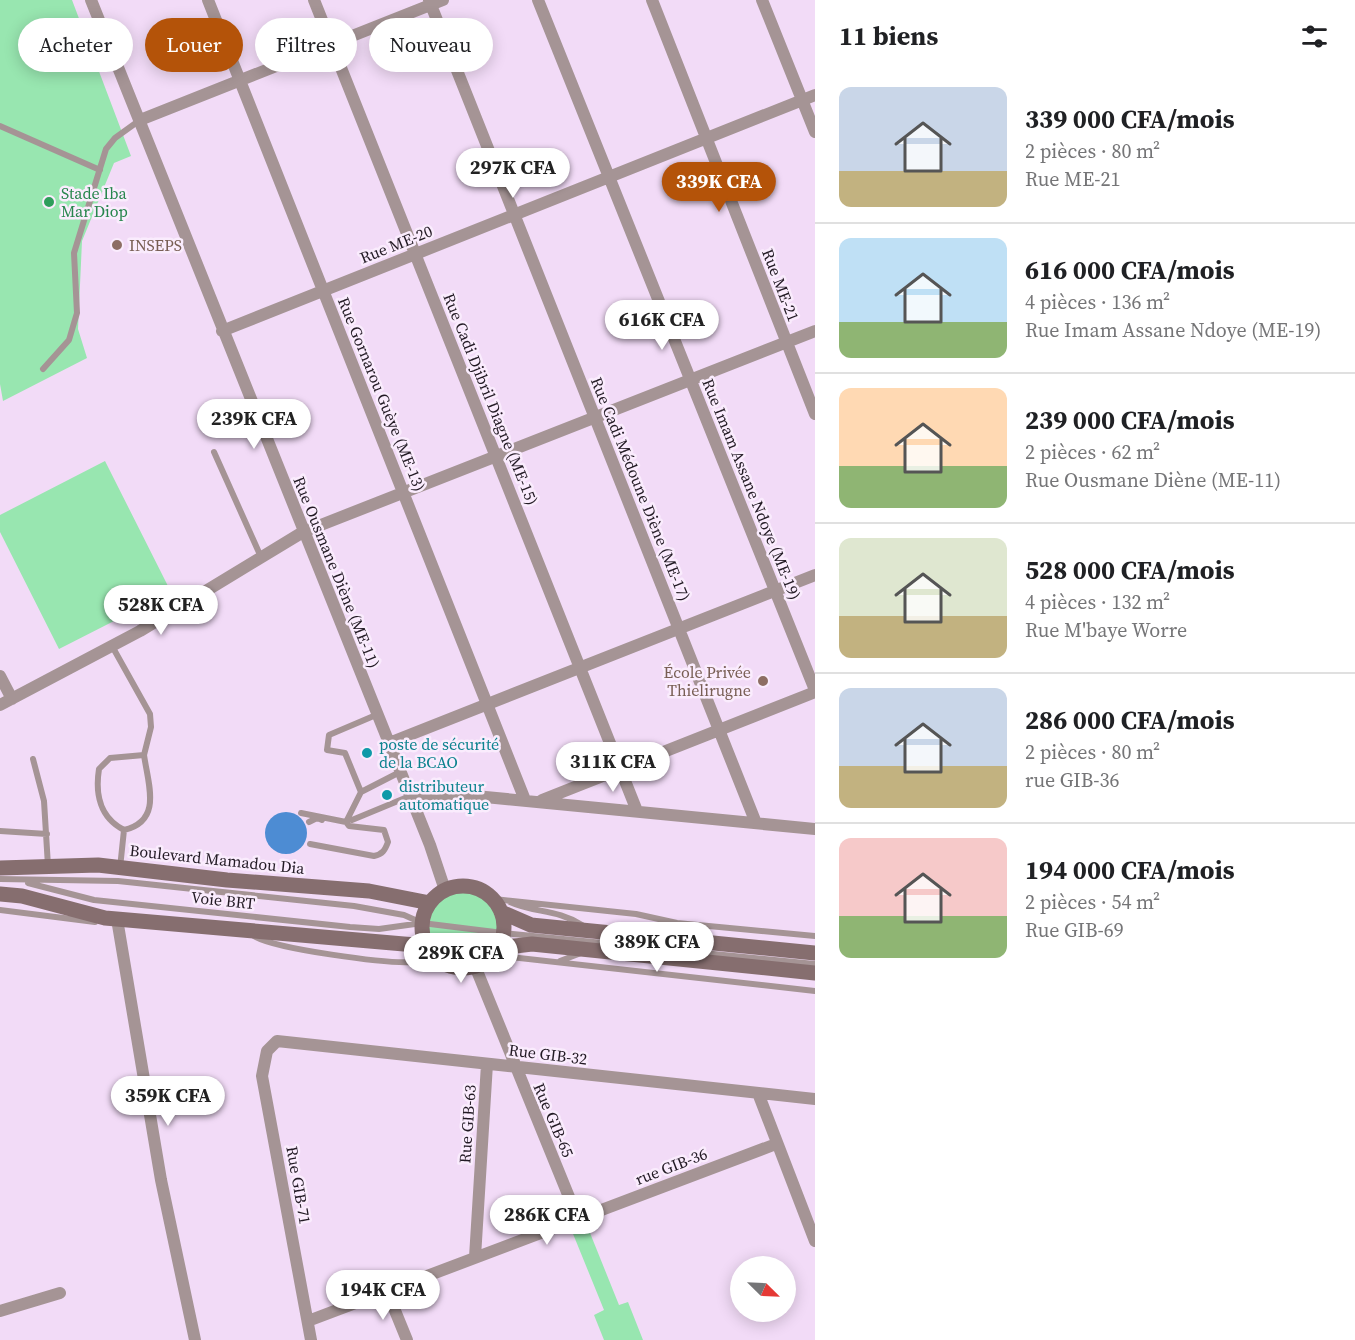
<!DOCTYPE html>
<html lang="fr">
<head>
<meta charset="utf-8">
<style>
	body { margin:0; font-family:"Source Serif 4",serif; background:#f2f2f2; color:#202124; height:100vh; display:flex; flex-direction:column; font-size:22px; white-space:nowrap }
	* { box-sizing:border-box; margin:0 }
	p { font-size:20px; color:#757577 }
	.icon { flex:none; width:33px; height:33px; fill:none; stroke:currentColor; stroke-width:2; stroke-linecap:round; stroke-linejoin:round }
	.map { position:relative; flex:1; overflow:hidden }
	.side { display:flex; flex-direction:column; background:#fff; width:540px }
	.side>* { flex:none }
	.banner { position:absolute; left:18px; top:18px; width:570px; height:54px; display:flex; gap:12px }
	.needle { width:39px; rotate:114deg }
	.controls { position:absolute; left:730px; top:1256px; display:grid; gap:12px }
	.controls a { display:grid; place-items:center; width:66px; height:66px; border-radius:50%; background:#fff; box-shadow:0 3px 15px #0003; font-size:30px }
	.price { position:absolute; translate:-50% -51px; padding:0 14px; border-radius:21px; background:#fff; color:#222; font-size:20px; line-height:39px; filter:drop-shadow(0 2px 3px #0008) }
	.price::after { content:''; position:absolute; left:50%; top:36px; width:18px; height:14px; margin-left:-9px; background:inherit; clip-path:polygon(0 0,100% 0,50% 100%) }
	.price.active { background:#b45309; color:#fff }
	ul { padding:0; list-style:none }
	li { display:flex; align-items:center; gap:18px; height:150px; padding:0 24px }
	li+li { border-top:2px solid #e0e0e0 }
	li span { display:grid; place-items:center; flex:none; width:168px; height:120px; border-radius:12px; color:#555 }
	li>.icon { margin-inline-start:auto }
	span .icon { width:72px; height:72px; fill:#fffc; stroke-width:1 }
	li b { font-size:26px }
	h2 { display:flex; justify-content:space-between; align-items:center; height:72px; padding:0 24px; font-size:26px }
	.chip { padding:0 21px; border-radius:27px; background:#fff; box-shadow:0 3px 15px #0003; font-size:21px; line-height:54px }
	.chip.active { background:#b45309; color:#fff }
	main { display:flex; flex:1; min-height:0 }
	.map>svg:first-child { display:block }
	.green { fill:#98e6b0 }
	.water { fill:#4d8cd3 }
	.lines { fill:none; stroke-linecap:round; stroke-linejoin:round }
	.lane { stroke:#a59495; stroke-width:6 }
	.street { stroke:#a59495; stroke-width:12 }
	.secondary { stroke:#866e6f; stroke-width:15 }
	.leisure-dot { fill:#2e9e5b; stroke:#faecfd; stroke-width:2 }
	.education-dot { fill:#8d6e63; stroke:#faecfd; stroke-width:2 }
	.culture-dot { fill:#0f9aa8; stroke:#faecfd; stroke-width:2 }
	.labels { text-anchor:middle; stroke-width:5; stroke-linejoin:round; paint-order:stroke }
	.leisure-label { font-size:16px; fill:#27864d; stroke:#faecfd; text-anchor:start }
	.street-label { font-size:16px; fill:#221a24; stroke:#faecfd }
	.education-label { font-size:16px; fill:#785e54; stroke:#faecfd; text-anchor:start }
	.culture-label { font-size:16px; fill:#0d838f; stroke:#faecfd; text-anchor:start }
</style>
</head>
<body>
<main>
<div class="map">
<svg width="815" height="1340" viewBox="0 0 815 1340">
	<rect width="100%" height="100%" fill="#f2dbf7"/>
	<path class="green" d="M0,0H72L131,156L114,163L82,241L78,329L87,358L3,401L0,384Z
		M105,461L171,592L59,649L0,532V515Z
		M428 926a37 37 0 1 1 74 0a37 37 0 1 1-74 0Z
		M584,1218L619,1305L628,1302L643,1340H604L594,1315L604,1310L569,1224Z"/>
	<path class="water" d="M265 833a21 21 0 1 1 42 0a21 21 0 1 1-42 0Z"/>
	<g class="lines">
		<path class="lane" d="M0,126L100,170
			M43,369L69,340L74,323L77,313L74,253L106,149L115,138L140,120
			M214,452L261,557
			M112,646L150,714L151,727L144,755
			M144,755C148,784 163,821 124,830C100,818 95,794 99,769L110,758Z
			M33,759L44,801L48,866
			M361,792L400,772
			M301,813L346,822L361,792L345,753L327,750L329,735L376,715
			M348,818L352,820L410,796
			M309,822L317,818L322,820
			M0,831L47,834
			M310,844L374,856C383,854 385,850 388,842L384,830L349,826L346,822
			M120,868L124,830
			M0,879L118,881L354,906L404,915L422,923L503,933L815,964
			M28,883L94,900L350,927L379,929L422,923
			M494,899L636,914L677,923L815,936
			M510,902C534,913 557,909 582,925
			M0,910L95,922
			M254,936C275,949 387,964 413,962C420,961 428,959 436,957
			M493,955L815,991
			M560,961L581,953"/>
		<path class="street" d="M91,0L430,845L445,890
			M208,0L525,800
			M314,0L637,811
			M429,0L756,823
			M538,0L815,690
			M652,0L815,414
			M762,0L815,132
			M140,120L443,0
			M222,331L815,95
			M0,676L12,699
			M0,705L140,631L303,532L815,331
			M389,743L815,575
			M410,796L435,794L475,796L815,829
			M542,800L815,692
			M117,919L161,1180L195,1340
			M475,966L578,1219
			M758,1093L815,1241
			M475,1257L487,1064
			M387,1291L407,1340
			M0,1311L60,1293
			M308,1321L776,1144
			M311,1340L262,1076L267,1051L277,1041L815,1099"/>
		<path class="secondary" d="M0,868L98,865L227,880L369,891L430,903
			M422 927a41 41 0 1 1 82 0a41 41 0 1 1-82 0Z
			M0,894L22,896L105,918L427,946
			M501,912L531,925L815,953
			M498,948L532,944L815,973"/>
	</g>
	<circle class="leisure-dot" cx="49" cy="202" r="6"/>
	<g class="education-dot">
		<circle cx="117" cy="245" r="6"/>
		<circle cx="763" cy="681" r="6"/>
	</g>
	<g class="culture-dot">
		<circle cx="367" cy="753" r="6"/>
		<circle cx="387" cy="795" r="6"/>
	</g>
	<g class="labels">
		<g class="leisure-label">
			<text x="61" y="199">Stade Iba<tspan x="61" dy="18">Mar Diop</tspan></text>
		</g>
		<g class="street-label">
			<text transform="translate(396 244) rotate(-22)" y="6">Rue ME-20</text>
			<text transform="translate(781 285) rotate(69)" y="6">Rue ME-21</text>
			<text transform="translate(382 394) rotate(68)" y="6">Rue Gornarou Guèye (ME-13)</text>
			<text transform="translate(491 399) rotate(68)" y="6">Rue Cadi Djibril Diagne (ME-15)</text>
			<text transform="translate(641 489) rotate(68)" y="6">Rue Cadi Médoune Diène (ME-17)</text>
			<text transform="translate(752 489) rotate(68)" y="6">Rue Imam Assane Ndoye (ME-19)</text>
			<text transform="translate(337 572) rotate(68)" y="6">Rue Ousmane Diène (ME-11)</text>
			<text transform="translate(217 859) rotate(6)" y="6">Boulevard Mamadou Dia</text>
			<text transform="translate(223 900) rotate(6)" y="6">Voie BRT</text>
			<text transform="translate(548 1054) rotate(7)" y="6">Rue GIB-32</text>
			<text transform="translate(554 1120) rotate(67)" y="6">Rue GIB-65</text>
			<text transform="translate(467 1124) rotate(-86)" y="6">Rue GIB-63</text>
			<text transform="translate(671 1166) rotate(-21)" y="6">rue GIB-36</text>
			<text transform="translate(299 1185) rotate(80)" y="6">Rue GIB-71</text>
		</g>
		<g class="education-label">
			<text x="129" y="251">INSEPS</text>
			<text x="751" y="678" text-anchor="end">École Privée<tspan x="751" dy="18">Thielirugne</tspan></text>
		</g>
		<g class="culture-label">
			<text x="379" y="750">poste de sécurité<tspan x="379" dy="18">de la BCAO</tspan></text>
			<text x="399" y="792">distributeur<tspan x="399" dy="18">automatique</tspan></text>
		</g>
	</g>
</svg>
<div class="controls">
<a><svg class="needle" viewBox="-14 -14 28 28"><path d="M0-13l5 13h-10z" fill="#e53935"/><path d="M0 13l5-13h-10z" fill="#757577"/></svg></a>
</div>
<b class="price" style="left:513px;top:199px">297K CFA</b>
<b class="price active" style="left:719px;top:213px">339K CFA</b>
<b class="price" style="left:662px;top:351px">616K CFA</b>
<b class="price" style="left:254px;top:450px">239K CFA</b>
<b class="price" style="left:161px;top:636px">528K CFA</b>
<b class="price" style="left:613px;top:793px">311K CFA</b>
<b class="price" style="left:657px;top:973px">389K CFA</b>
<b class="price" style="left:461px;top:984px">289K CFA</b>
<b class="price" style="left:168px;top:1127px">359K CFA</b>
<b class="price" style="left:547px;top:1246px">286K CFA</b>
<b class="price" style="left:383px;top:1321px">194K CFA</b>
<div class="banner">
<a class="chip">Acheter</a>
<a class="chip active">Louer</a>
<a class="chip">Filtres</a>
<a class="chip">Nouveau</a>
</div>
</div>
<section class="side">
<h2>11 biens<svg class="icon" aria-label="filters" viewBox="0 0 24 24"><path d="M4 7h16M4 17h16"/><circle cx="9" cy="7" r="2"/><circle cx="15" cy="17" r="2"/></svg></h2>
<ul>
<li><span style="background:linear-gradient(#c9d6e8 70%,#c2b280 0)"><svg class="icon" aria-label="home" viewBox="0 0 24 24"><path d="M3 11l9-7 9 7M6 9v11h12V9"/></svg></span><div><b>339 000 CFA/mois</b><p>2 pièces · 80 m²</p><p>Rue ME-21</p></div></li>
<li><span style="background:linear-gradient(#bfe0f5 70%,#8fb573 0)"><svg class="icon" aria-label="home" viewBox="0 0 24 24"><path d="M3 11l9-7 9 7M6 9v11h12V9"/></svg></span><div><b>616 000 CFA/mois</b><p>4 pièces · 136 m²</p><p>Rue Imam Assane Ndoye (ME-19)</p></div></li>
<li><span style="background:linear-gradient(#ffd9b3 65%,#8fb573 0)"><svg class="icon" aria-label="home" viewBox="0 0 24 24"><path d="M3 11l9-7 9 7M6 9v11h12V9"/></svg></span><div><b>239 000 CFA/mois</b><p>2 pièces · 62 m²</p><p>Rue Ousmane Diène (ME-11)</p></div></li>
<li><span style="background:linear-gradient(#dfe7d0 65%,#c2b280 0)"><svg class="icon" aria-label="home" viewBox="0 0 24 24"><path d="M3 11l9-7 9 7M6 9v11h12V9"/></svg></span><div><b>528 000 CFA/mois</b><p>4 pièces · 132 m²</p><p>Rue M'baye Worre</p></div></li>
<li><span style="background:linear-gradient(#c9d6e8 65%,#c2b280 0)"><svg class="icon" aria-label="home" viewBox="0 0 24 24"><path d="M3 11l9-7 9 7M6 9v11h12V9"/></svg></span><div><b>286 000 CFA/mois</b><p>2 pièces · 80 m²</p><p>rue GIB-36</p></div></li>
<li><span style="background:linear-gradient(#f6c9c9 65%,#8fb573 0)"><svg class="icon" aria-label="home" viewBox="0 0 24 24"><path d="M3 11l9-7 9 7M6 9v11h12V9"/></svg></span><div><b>194 000 CFA/mois</b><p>2 pièces · 54 m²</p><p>Rue GIB-69</p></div></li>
</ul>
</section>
</main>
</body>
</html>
